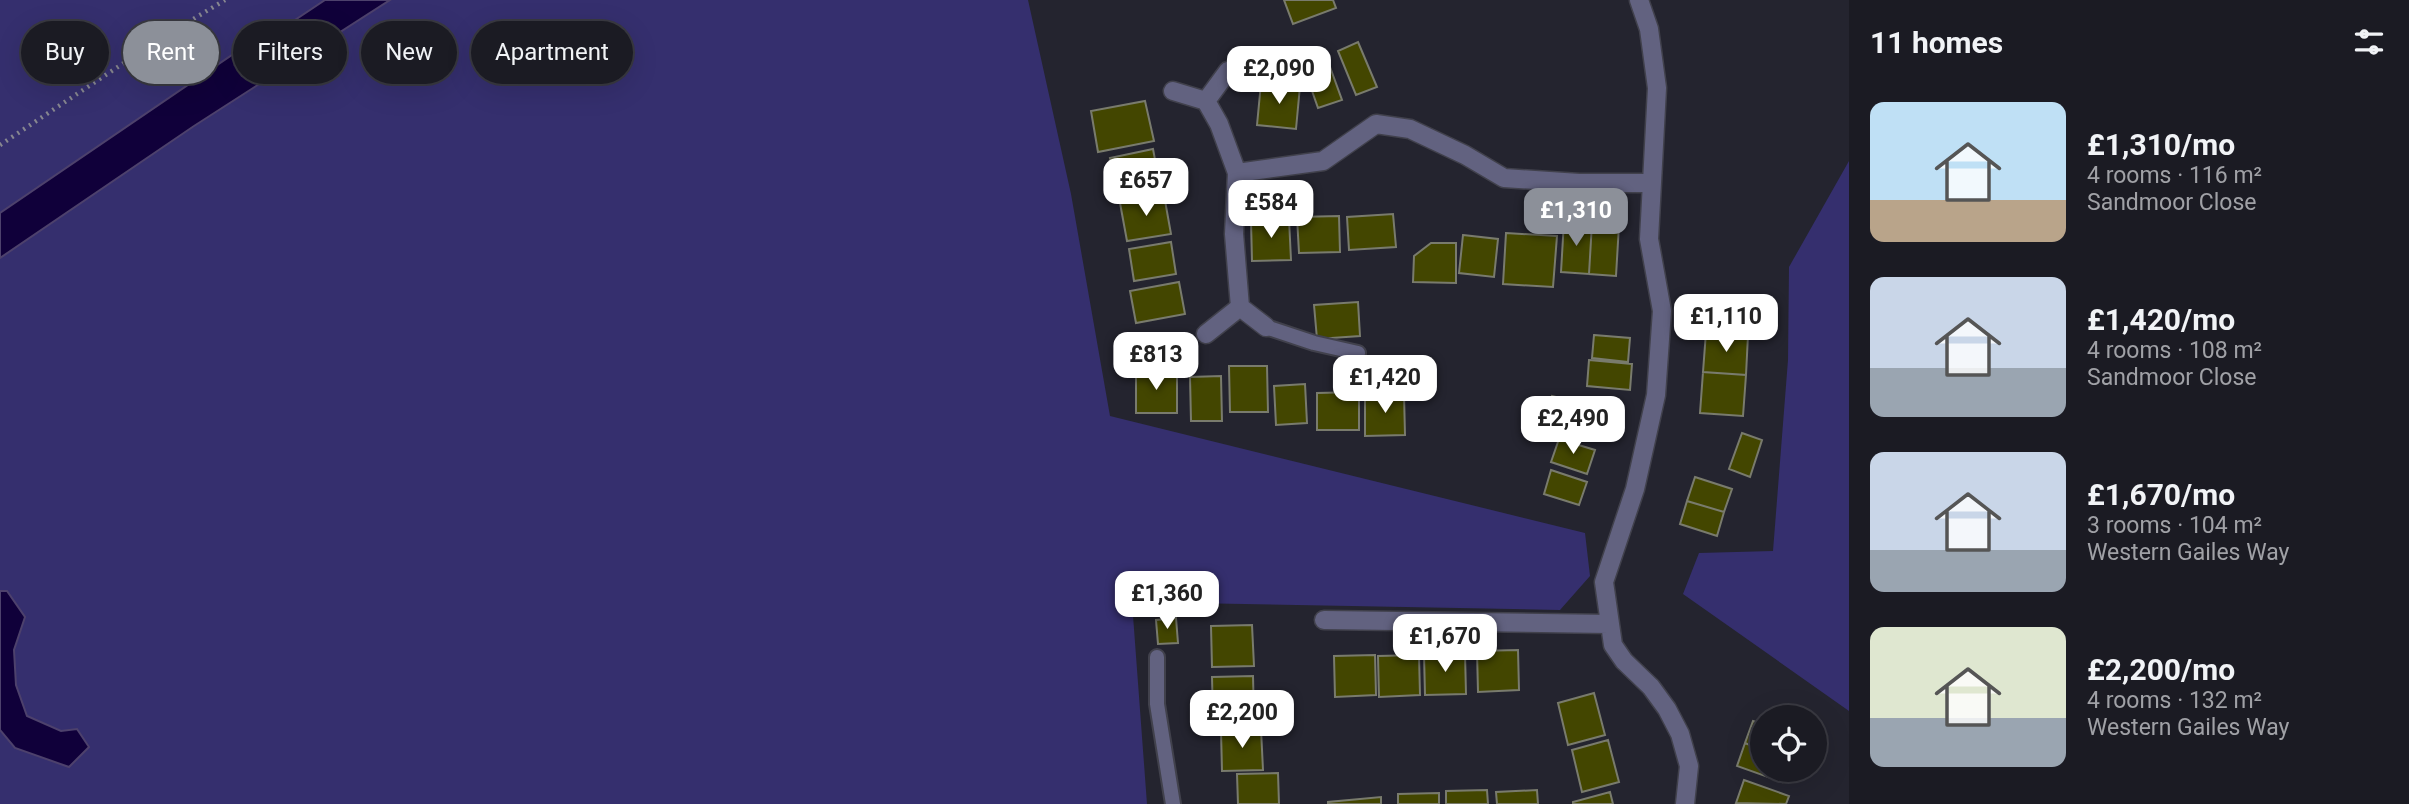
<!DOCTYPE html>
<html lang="en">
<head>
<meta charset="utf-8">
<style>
	body { margin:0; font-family:Roboto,sans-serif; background:#24242b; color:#f1f3f6; height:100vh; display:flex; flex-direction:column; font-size:26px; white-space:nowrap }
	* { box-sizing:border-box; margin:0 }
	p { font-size:23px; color:#a0a1a6 }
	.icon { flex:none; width:38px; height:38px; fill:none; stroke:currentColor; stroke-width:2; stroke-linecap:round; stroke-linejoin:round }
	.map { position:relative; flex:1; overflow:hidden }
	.sheet { display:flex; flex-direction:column; background:#1b1b23; width:560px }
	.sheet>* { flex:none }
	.banner { position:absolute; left:21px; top:21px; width:665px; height:63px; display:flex; gap:14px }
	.tools { position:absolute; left:1750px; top:705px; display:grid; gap:14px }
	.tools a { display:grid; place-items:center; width:77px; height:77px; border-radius:50%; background:#1b1b23; box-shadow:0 7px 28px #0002,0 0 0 2px #393941; font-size:35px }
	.price { position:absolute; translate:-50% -60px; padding:0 16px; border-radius:14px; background:#fff; color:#222; font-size:23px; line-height:46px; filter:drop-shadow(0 2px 4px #0008) }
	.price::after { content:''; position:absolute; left:50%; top:42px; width:21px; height:16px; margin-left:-10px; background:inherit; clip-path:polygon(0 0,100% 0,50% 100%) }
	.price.active { background:#8c9099; color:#fff }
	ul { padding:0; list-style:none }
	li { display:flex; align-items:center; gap:21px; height:175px; padding:0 21px }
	li span { display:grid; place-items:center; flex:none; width:196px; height:140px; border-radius:14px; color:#555 }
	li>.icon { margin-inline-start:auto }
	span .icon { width:84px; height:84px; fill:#fffc; stroke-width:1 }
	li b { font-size:30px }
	h2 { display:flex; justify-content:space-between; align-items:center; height:84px; padding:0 21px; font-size:30px }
	.chip { padding:0 24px; border-radius:32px; background:#1b1b23; box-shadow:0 7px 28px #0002,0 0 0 2px #393941; font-size:24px; line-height:63px }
	.chip.active { background:#8c9099; color:#fff }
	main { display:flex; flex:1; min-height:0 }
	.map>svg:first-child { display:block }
	.green { fill:#352f6e }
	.water { fill:#10003a; stroke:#4d416c; stroke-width:2 }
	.building { fill:#434600; stroke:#797b6d; stroke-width:2 }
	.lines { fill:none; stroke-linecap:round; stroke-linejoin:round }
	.service-casing { stroke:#41414c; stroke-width:18 }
	.minor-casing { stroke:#41414c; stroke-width:21 }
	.path { stroke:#878790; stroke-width:4.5; stroke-dasharray:2 5; stroke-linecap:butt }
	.service { stroke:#626280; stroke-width:14 }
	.minor { stroke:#626280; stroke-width:18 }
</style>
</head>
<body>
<main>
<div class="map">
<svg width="1849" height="804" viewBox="0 0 1849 804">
	<rect width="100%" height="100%" fill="#24242f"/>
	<path class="green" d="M0,0H325L253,48L232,55L0,213Z
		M390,0H1028L1071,194L1110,416L1585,533L1590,576L1560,610L1132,602L1147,804H0V258L194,126Z
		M1849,161V711L1683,594L1699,553L1773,551L1788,360L1789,267Z"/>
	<path class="water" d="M325,0H390L194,126L0,258V213L232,55L253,48Z
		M0,591H7L25,617L14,650L16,685L27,716L61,731L77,729L89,747L69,767L15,748L0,730Z"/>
	<path class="building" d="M1284,0H1333L1336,8L1293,24Z
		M1358,42L1377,87L1356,95L1338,51Z
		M1326,56L1342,100L1318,108L1303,65Z
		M1261,83L1300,86L1296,129L1257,125Z
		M1145,101L1154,141L1098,152L1091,111Z
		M1153,149L1160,186L1118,195L1110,158Z
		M1164,195L1171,234L1127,241L1120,203Z
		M1393,214L1396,247L1349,250L1347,217Z
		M1339,216L1340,252L1299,253L1297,217Z
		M1289,219L1291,260L1252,261L1251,221Z
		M1564,221L1592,223L1589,274L1561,272Z
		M1592,223L1619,225L1616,276L1589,274Z
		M1506,233L1557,236L1553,287L1503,284Z
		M1463,235L1498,239L1494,277L1459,273Z
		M1171,242L1176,274L1134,281L1129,249Z
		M1431,243H1456V283L1413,282L1414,256Z
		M1179,282L1185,314L1136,323L1130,291Z
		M1358,302L1360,336L1317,339L1314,305Z
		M1706,332L1748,335L1746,375L1703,372Z
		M1594,335L1630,338L1628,362L1592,358Z
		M1589,360L1632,364L1630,390L1587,386Z
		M1229,366H1267L1268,412H1230Z
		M1136,371L1177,372V413H1136Z
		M1703,372L1746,375L1743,416L1700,413Z
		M1221,376L1222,421H1191L1190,377Z
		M1305,384L1307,423L1276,425L1274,386Z
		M1359,392V430H1317V393Z
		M1404,394L1405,435L1365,436V395Z
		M1552,396L1591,406L1583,439L1544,430Z
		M1742,433L1762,440L1750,477L1729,469Z
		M1559,439L1595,450L1587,474L1551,462Z
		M1551,470L1587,482L1579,505L1544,494Z
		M1695,477L1732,489L1724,512L1687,501Z
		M1687,501L1724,512L1717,536L1680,524Z
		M1176,618L1178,643L1158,644L1156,620Z
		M1252,625L1254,666L1212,667L1211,626Z
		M1518,650L1519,690L1478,692L1477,651Z
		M1465,653L1466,694L1425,695L1424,654Z
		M1375,655L1376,695L1335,697L1334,656Z
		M1419,655L1420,695L1379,697L1378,656Z
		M1253,676L1254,717L1213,718L1212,677Z
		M1594,693L1605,735L1568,745L1558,703Z
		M1753,721L1762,724V750L1745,743Z
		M1261,729L1263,770L1222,771L1221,731Z
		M1608,740L1619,782L1582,792L1572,750Z
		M1745,743L1762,750V770H1786L1782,782L1737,766Z
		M1278,773L1279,804H1238L1237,774Z
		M1744,780L1789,796L1786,804L1736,803Z
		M1487,790L1488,804H1446V791Z
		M1537,790L1538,804H1497L1496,792Z
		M1610,792L1613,804H1573V802Z
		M1439,793V804H1398V794Z
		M1381,797V804H1328V802Z"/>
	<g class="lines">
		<g class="service-casing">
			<path id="service" d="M1266,327L1314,343L1358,353
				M1157,657V704L1173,804"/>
		</g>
		<g class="minor-casing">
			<path id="minor" d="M1639,0L1649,29L1657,88L1649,239L1662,311L1656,395L1635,489L1604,582L1613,645L1624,661L1651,687L1667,709L1680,734L1689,766L1685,804
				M1173,91L1206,101L1219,124L1237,173L1234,234L1240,307
				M1206,101L1228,71
				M1237,173L1323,161L1376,124L1410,129L1465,155L1504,178L1579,183H1651
				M1206,334L1240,307L1266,327
				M1324,620L1609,624"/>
		</g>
		<path class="path" d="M0,145L160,39L225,0"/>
		<use href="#service" class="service"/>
		<use href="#minor" class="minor"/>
	</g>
</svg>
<div class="tools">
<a><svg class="icon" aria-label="locate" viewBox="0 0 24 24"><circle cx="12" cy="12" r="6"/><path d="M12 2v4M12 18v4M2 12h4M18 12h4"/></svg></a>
</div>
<b class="price" style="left:1279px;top:106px">£2,090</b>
<b class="price" style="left:1146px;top:218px">£657</b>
<b class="price" style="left:1271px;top:240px">£584</b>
<b class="price active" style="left:1576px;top:248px">£1,310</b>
<b class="price" style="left:1726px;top:354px">£1,110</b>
<b class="price" style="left:1156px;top:392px">£813</b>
<b class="price" style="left:1385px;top:415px">£1,420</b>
<b class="price" style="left:1573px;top:456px">£2,490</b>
<b class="price" style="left:1167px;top:631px">£1,360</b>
<b class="price" style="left:1445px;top:674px">£1,670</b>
<b class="price" style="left:1242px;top:750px">£2,200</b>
<div class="banner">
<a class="chip">Buy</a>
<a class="chip active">Rent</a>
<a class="chip">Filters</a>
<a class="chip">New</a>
<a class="chip">Apartment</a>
</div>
</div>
<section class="sheet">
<h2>11 homes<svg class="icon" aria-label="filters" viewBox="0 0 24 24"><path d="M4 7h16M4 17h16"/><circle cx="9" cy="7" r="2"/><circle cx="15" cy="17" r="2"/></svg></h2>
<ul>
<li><span style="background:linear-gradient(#bfe0f5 70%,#b9a48a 0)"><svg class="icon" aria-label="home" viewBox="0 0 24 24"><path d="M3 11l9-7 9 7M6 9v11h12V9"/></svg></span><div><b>£1,310/mo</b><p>4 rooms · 116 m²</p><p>Sandmoor Close</p></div></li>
<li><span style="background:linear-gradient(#c9d6e8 65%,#9aa5b1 0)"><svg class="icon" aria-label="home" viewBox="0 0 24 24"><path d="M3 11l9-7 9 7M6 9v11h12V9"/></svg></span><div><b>£1,420/mo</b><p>4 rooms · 108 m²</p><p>Sandmoor Close</p></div></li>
<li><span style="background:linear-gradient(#c9d6e8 70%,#9aa5b1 0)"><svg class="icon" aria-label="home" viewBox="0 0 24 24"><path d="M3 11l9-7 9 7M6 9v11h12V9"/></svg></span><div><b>£1,670/mo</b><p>3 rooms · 104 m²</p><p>Western Gailes Way</p></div></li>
<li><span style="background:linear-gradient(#dfe7d0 65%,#9aa5b1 0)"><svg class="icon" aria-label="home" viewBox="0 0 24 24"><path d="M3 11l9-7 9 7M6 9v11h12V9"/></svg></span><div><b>£2,200/mo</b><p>4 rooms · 132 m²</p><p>Western Gailes Way</p></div></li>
</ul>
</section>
</main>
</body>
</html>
